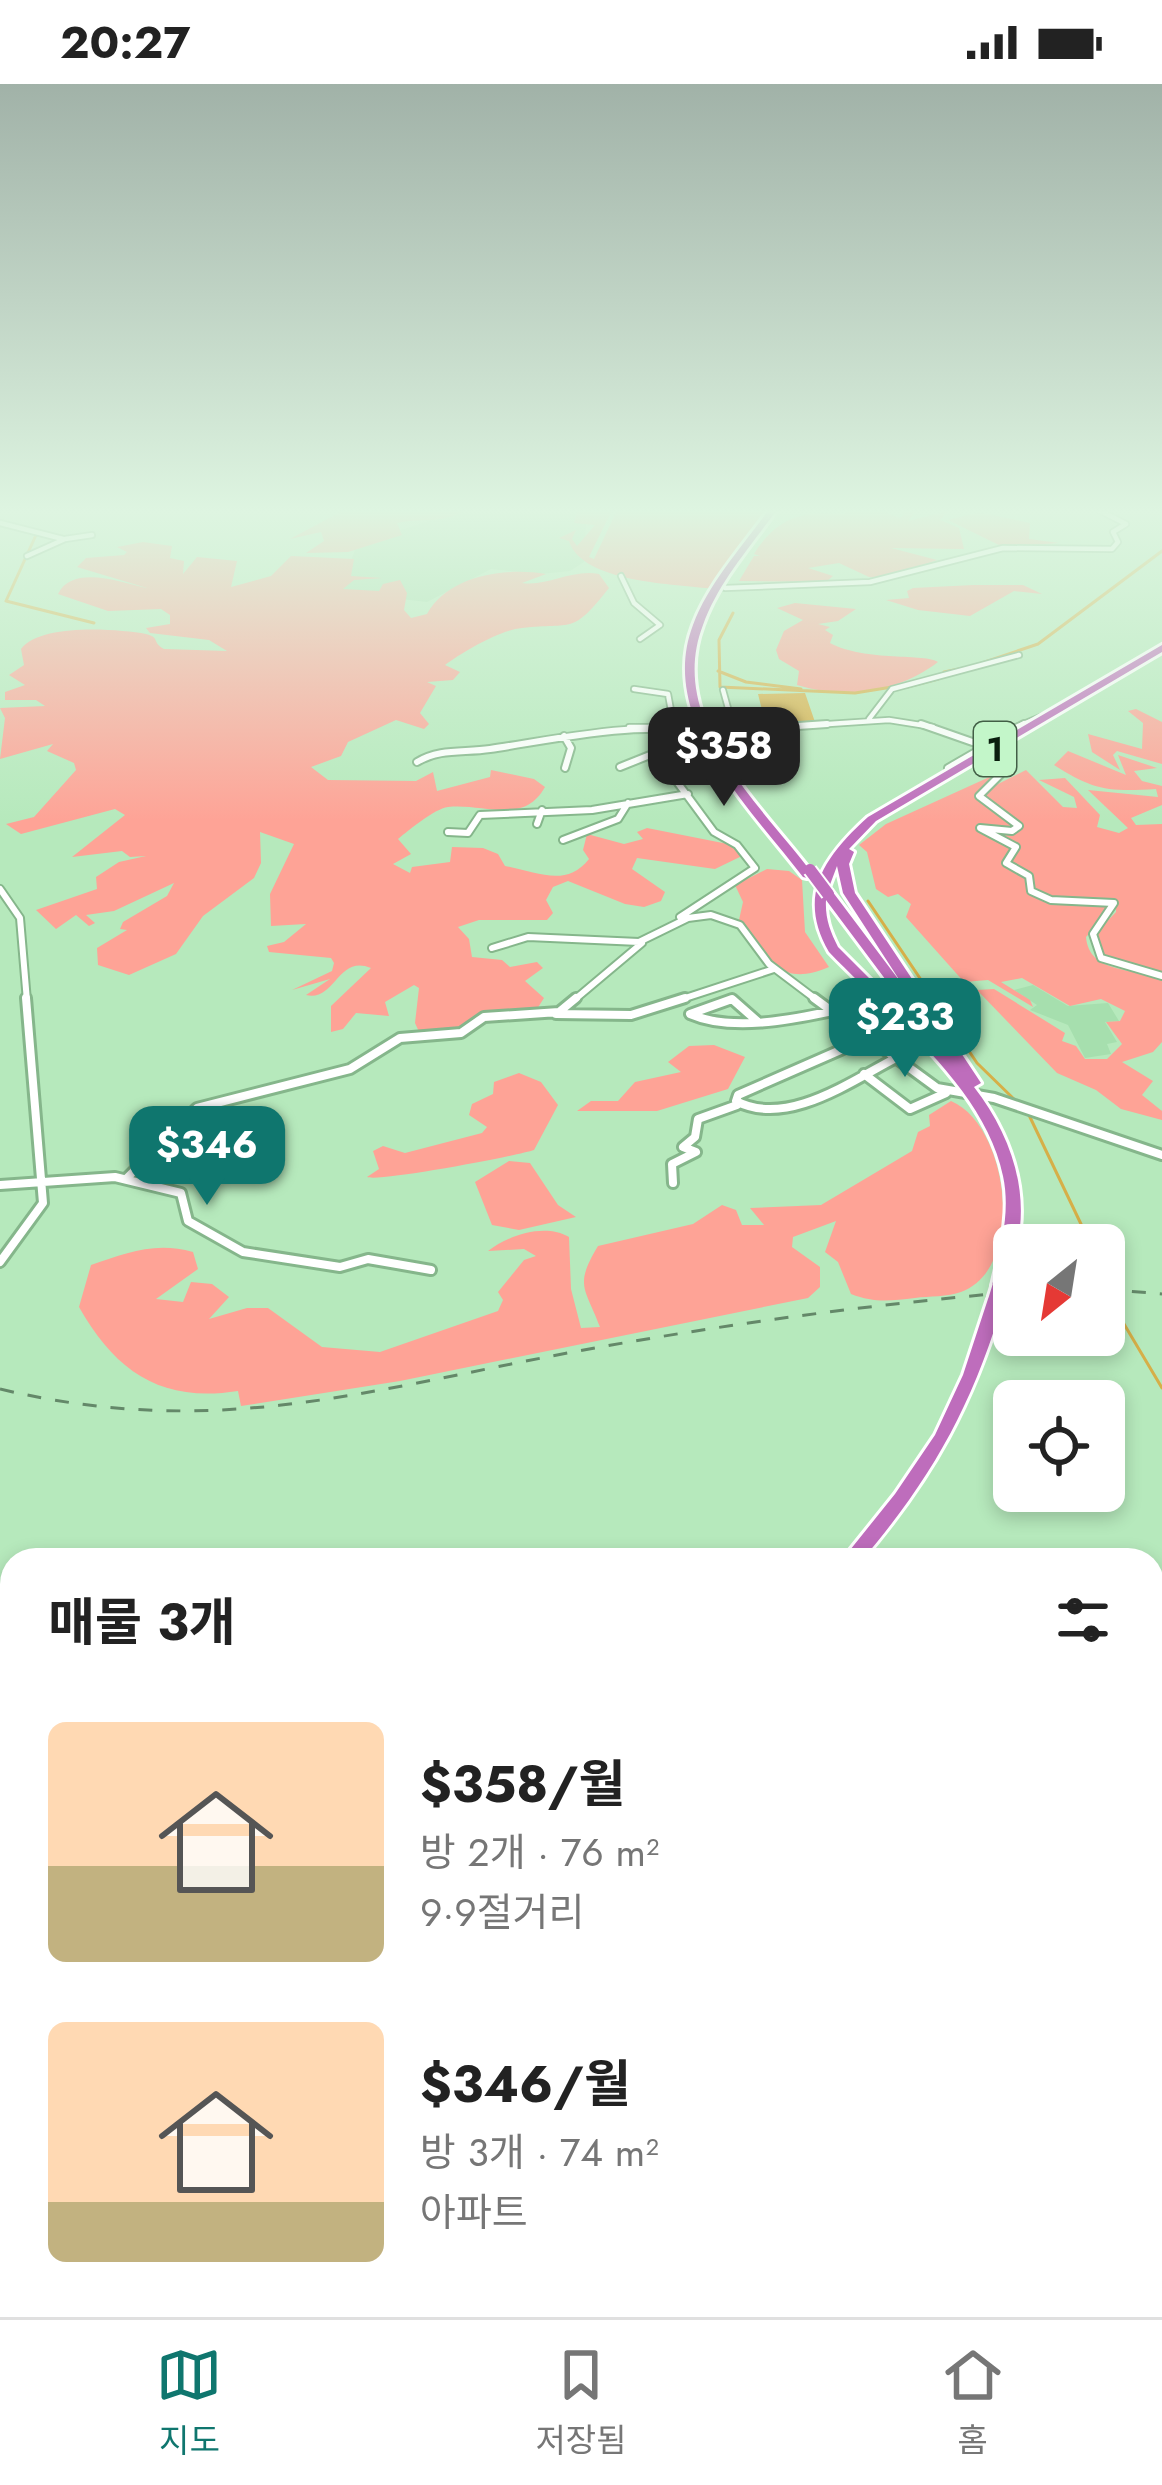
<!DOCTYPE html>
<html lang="ko">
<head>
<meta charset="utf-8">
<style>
	body { margin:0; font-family:Jost,"Noto Sans KR",sans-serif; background:#f2f2f2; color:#222; height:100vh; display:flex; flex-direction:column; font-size:45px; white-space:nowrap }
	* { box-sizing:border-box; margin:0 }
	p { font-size:39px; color:#767676 }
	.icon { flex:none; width:66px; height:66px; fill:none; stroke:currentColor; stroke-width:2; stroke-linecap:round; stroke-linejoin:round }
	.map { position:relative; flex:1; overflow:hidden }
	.side { position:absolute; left:0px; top:1464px; width:1164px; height:771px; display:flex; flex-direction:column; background:#fff; border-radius:36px 36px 0 0; box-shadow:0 6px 18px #0003 }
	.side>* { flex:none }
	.needle { width:78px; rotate:210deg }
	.tools { position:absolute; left:993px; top:1140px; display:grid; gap:24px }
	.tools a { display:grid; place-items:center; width:132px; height:132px; border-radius:18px; background:#fff; box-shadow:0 6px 18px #0003; font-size:60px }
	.price { position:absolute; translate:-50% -102px; padding:0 27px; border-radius:24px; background:#0f766e; color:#fff; font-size:39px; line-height:78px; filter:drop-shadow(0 3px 6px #0008) }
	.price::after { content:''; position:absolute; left:50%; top:72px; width:36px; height:27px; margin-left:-18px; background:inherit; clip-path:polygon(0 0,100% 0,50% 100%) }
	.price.current { background:#222; color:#fff }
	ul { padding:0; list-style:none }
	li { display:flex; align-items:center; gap:36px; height:300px; padding:0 48px }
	li span { display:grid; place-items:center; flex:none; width:336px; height:240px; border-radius:18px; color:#555 }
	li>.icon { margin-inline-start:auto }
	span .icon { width:144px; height:144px; fill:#fffc; stroke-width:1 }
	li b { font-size:51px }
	h2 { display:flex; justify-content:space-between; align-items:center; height:144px; padding:0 48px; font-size:51px }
	.status { display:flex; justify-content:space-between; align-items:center; height:84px; padding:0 60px; background:#fff; direction:ltr }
	.status svg { height:33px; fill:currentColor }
	.menu { display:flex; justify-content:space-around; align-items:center; height:168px; border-top:3px solid #e0e0e0; background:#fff; font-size:33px; color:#767676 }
	.menu a { display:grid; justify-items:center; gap:6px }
	.menu .current { color:#0f766e }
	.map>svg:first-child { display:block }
	.built { fill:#a6dfae }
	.green { fill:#fea396 }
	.water { fill:#d6af48 }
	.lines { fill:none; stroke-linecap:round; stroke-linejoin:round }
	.stream { stroke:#d6af48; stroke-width:3 }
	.minor-far4-casing { stroke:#85b68b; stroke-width:8 }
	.minor-far3-casing { stroke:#85b68b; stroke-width:10 }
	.minor-far2-casing { stroke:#85b68b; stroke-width:14 }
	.minor-far1-casing { stroke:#85b68b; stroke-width:15 }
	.minor-casing { stroke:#85b68b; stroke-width:18 }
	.major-casing { stroke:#fff; stroke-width:21 }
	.highway-casing { stroke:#fff; stroke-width:6 }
	.minor-far4 { stroke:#fff; stroke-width:4.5 }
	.minor-far3 { stroke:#fff; stroke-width:6 }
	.minor-far2 { stroke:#fff; stroke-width:8 }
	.minor-far1 { stroke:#fff; stroke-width:9 }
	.minor { stroke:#fff; stroke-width:12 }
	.major { stroke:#d8a7d7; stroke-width:15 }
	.highway { fill:#be6dbc; fill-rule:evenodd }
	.rail { stroke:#648869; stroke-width:3; stroke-dasharray:14 14; stroke-linecap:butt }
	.highway-bridge-far1-casing { stroke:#fff; stroke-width:16; stroke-linecap:butt }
	.highway-bridge-casing { stroke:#fff; stroke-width:21; stroke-linecap:butt }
	.highway-bridge-far1 { stroke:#be6dbc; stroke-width:12 }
	.highway-bridge { stroke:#be6dbc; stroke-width:15 }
	.labels { text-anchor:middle; stroke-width:12; stroke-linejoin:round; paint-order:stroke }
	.shield { fill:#c3f6c9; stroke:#425f46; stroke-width:3 }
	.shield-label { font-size:33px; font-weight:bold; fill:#0a1e0e }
</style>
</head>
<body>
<div class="status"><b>20:27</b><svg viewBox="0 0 49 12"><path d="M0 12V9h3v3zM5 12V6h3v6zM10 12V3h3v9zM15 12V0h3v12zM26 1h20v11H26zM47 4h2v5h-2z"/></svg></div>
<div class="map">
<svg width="1162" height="2233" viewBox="0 0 1162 2233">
	<rect width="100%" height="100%" fill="#b6e9bc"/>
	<path class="built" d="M470,424H587L584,478L570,487L540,490L491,485L427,518L340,508L357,460Z
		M1033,901L1068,922L1108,919L1119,937L1105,938L1117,958L1107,960L1111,970L1085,974L1068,941L1030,926L1037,921L1014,906Z"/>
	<path class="green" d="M348,424H469C443,441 424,433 397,439L402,451L348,468L306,469L324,457L321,448L290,455Z
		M618,424H768L714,505C676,500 582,499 569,457L559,454L576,446L572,455L577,462L595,441L574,439L577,428L612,426L589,473L594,475Z
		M847,424H875L900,434L904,430L897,424H918L908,437L948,427L940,436L959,444L964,465L891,464L937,476L887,494L869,493L839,479L808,484L833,492L826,498L739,497L754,472H760L754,470C777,433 804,426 844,430Z
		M979,428L1030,439L1029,455L1059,459L1003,463L948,436Z
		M143,458L172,462L170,474L184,477L183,490L197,473L237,477L231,503L271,492L291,472L354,475L351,492L382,494L354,496L343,505L379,507L383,500L400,496L407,509L404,526L411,534L427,530C448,492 504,483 546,490L522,499C547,503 571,485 599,490L609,504C571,552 574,538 522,544C499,546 461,569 445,581L460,588L453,596L427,598L436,602L420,629L429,640L424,645L396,636L348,658L341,672L311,683L328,696L416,697L433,688L437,707L490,693L491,686L534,695L545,703C523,742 485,719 448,723C434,725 409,746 398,755L411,770L393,780L410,789L412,783L450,778L452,763L483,764L498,770L505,782C538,788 566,804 589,775L583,766L587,750L624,760L643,755L637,748L647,744L733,761L744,771L715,785L637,774L632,785L665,808L661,817L644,823L625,820L568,797L553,803L546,816L553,829L547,836H479L458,843L469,855L472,873L502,876L510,883L537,878L543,884L525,897L544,914L537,925L478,932L458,947L420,950L415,939L419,904L414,901L385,918L389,932L356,929L343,945L331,948V922L371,884C338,870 335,918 306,911L330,895L292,906L332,887L334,879L331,874L269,868L267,862L284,858L306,840L271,842L270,810L294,760L260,748L261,779L254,794L203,832L176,870L129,891L98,881L97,864L127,846L120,845L123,838L167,812L174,799L114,827L86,831L95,839L89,842L76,831L56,845L36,826L97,805L96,793L119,778L146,772L130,773L122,767L72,773L125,731L115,725L21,750L6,740L34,733L76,686L74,679L47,667L53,660L0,675L5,634L0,624L45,622L36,616H5V608L25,601L9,591L24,581L21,565C41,539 117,545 146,550C161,554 151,558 164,565L227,567L209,556L150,549L146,544L170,540V531L161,525L108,527L58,510C72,480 121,498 147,504L77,483L86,474L124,471L127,468L117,463Z
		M973,501H1023L1042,510L1014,507L970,532L918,526L886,516L909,514L907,507L913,504Z
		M795,519L856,525L838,537L818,540L830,543L825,546L833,551L830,559C866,578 926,569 938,578C899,608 846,616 797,601L799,587L779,575L776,566L784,547L803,536L777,524Z
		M1136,625L1162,638V680L1117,667L1113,671L1120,686L1092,668L1088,650L1142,665L1143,639L1128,627Z
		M1068,667L1126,691L1118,671L1157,684L1134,687L1142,697L1162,702V721L1131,734L1136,741L1162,740V890L1105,875L1095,850L1116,828V817L1096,813L1111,819L1112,825L1086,853C1089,890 1135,884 1162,895V958L1153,968L1122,978L1153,997L1142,1011L1162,1027V1036L1121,1025L1096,1006L1057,989L977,906L994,905L1065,949L1062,957L1076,962L1085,975H1107L1122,960L1106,938L1120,937L1125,927L1101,915L1070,922L1022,894L1001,898L1030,916L1033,923L988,896L964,898L906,833L911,820L898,810L888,813L876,805L867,768L859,761L886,740L996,690L976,711L1016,740L1011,747L1022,741L980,709L1026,686L1063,723L1077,724L1074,713L1039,696L1065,694L1100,731L1097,743L1119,749L1128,744L1088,706L1158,713L1156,705C1108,708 1093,706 1054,681Z
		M767,785L789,787L802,796L805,848L829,883C775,906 770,869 739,836L743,818L735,801Z
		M714,961L745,973L728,1005L657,1027H577L591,1017H618L635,998L681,988L668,978L689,962Z
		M519,989L541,998L558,1021L534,1066C516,1072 380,1098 367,1093L379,1085L373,1067L383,1062L405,1069L482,1049L487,1043L469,1031L472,1020L493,1010L494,998Z
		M951,1017C1009,1041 1027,1184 961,1208C948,1213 929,1212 915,1214C890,1217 874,1219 851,1210L838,1178L825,1168L836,1137L793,1153L792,1163L820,1183V1203L808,1214L400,1297L241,1322L238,1307C161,1319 116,1288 79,1223L91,1181C126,1169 155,1157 193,1168L198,1185L156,1215L183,1218L191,1198L212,1200L229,1213L209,1235L247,1224H268L322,1263L380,1268L498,1227L503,1216L498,1208L524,1176L536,1172L524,1165L488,1167C509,1151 545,1139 569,1153L571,1205L581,1244L600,1243C585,1203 574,1202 598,1162L693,1140L722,1121L736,1126L742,1141H764L750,1124L821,1121L912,1067L918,1048L930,1042L929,1031Z
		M509,1077L530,1079L558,1121L576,1133L519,1146L492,1141L475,1098Z
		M790,2223H955L956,2233H790Z"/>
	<path class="water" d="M805,609L815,638H765L758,610Z"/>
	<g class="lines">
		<path class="stream" d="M36,451L6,517L94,539
			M733,529L719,556L720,603L855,609L892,603
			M979,580L1038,560L1162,467
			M718,587L746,598L801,605
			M944,588L964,584
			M907,603L938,595
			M868,817L977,979L1017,1018
			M1028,1029L1091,1161
			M1104,1185L1124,1240L1162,1304
			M0,1622H12"/>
		<g class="minor-far4-casing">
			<path id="minor-far4" d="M0,439L63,455
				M27,472L65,455L92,451
				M621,492L634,519L660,541L640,555
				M725,504L870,498L1003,464L1112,465L1118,458L1113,448L1126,440L1095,424
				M634,605L668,610L674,643
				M723,606L731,635L739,643
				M869,635L892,605L1019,571
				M629,643H683
				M783,643L889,636L933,643
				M1016,643L1048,630"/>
		</g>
		<g class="minor-far3-casing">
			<path id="minor-far3" d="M673,640L678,665L672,691L714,748L737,761L755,784L680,833
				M736,640L742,646
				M921,640L981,661
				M742,646L827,640
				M564,652L571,664L565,684
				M417,678C440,664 464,669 490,665C576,652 654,633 741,654L739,690
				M976,678L1000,691L979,712L1019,742L1012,747L980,744L1016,763L1006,779L1029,792L1031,807L1051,816L1114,819L1093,850L1101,874L1162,892
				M620,683L655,669L673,680
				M952,689L948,684L1024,640
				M537,740L542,726
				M448,748L468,749L480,731L592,726L688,710
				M563,756L618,735L628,719
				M0,805L20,834L27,917
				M492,864L528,853L639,858L688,834L711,831L740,841L769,880L818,917
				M573,917L642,859
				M676,917L774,885
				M728,917H734"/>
		</g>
		<g class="minor-far2-casing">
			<path id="minor-far2" d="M814,914L937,1004L994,1014L1162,1071
				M556,930L631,931L685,914
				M757,937L732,915L690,930C731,948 790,936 833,927
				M868,954L738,1011L736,1017C787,1044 851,997 896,974
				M864,990L910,1025L946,1009
				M127,1094L197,1024L350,985L400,954L461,949L484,933L559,928L576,914
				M673,1099L672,1080L696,1068L683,1063L695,1053L698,1035L737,1021
				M0,1101L115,1093L181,1109L188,1137L243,1168L340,1183L368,1175L431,1186
				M0,1178L43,1119L26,914"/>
		</g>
		<g class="minor-far1-casing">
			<path id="minor-far1" d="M0,1659L12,1657"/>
		</g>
		<g class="minor-casing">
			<path id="minor" d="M1152,1807L1162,1804
				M1152,2056L1162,2063
				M782,2223V2233
				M504,2233L506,2223"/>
		</g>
		<g class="major-casing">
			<path id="major" d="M1152,1573L1162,1571
				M0,1586H12"/>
		</g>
		<g class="highway-casing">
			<path id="highway" d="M770,424H778C752,461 718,498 703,541C666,637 760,720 813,790L807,794L803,793C750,724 657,635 693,541C709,498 744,461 770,424Z
				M1162,561V568L876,737L849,765L854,768L849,780L855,809L981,999L974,1003C1009,1048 1030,1105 1017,1161H1014V1175L1008,1202L1006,1206H994L992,1202C1000,1166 1011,1129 1003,1092C985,1003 889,931 829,868C796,811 825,772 868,733ZM837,782L843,809L902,900L832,807L828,806ZM826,816L930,955L838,863C830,847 825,834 826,816Z
				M996,1209L1002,1211L1004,1215C973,1320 933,1393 862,1476H842L895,1410L935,1351L963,1291L988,1215L990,1211Z
				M391,2223H417L414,2233H388Z"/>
		</g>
		<use href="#minor-far4" class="minor-far4"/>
		<use href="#minor-far3" class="minor-far3"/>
		<use href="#minor-far2" class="minor-far2"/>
		<use href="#minor-far1" class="minor-far1"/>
		<use href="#minor" class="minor"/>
		<use href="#major" class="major"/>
		<use href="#highway" class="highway"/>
		<path class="rail" d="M1104,1205L1162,1210
			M0,1305C215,1356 364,1307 573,1268C719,1241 866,1221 1014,1208"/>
		<g class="highway-bridge-far1-casing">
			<path id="highway-bridge-far1" d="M810,786L828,810"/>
		</g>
		<g class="highway-bridge-casing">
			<path id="highway-bridge" d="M996,1215L1000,1202"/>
		</g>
		<use href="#highway-bridge-far1" class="highway-bridge-far1"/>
		<use href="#highway-bridge" class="highway-bridge"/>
	</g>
	<linearGradient id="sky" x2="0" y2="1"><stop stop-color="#a1b2a8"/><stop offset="0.58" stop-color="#def5e1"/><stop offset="1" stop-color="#def5e1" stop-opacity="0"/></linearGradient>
	<rect width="1162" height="737" fill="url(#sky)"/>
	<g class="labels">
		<rect class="shield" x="974" y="638" width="42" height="54" rx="9"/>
		<g class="shield-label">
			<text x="995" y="677">1</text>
		</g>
	</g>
</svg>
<div class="tools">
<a><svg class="needle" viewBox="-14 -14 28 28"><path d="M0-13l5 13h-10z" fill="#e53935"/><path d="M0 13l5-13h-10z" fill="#767676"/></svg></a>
<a><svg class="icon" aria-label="locate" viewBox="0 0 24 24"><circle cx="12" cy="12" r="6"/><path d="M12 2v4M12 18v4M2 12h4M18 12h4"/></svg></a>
</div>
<b class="price current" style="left:724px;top:725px">$358</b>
<b class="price" style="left:905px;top:996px">$233</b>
<b class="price" style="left:207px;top:1124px">$346</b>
<section class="side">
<h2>매물 3개<svg class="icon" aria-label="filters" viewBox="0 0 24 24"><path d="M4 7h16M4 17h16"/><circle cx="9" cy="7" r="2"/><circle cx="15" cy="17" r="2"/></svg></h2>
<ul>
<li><span style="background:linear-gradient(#ffd9b3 60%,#c2b280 0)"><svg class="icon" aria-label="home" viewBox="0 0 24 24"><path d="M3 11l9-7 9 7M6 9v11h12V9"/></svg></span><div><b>$358/월</b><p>방 2개 · 76 m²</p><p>9·9절거리</p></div></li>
<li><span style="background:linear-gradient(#ffd9b3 75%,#c2b280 0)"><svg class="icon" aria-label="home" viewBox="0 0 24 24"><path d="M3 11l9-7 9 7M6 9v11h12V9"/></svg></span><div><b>$346/월</b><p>방 3개 · 74 m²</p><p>아파트</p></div></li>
</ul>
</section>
</div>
<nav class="menu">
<a class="current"><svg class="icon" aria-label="map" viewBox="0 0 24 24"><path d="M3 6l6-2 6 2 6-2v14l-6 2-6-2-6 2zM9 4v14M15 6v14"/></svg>지도</a>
<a><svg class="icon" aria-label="saved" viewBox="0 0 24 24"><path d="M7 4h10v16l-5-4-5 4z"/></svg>저장됨</a>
<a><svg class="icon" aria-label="home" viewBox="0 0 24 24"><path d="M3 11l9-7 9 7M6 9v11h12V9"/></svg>홈</a>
</nav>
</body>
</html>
